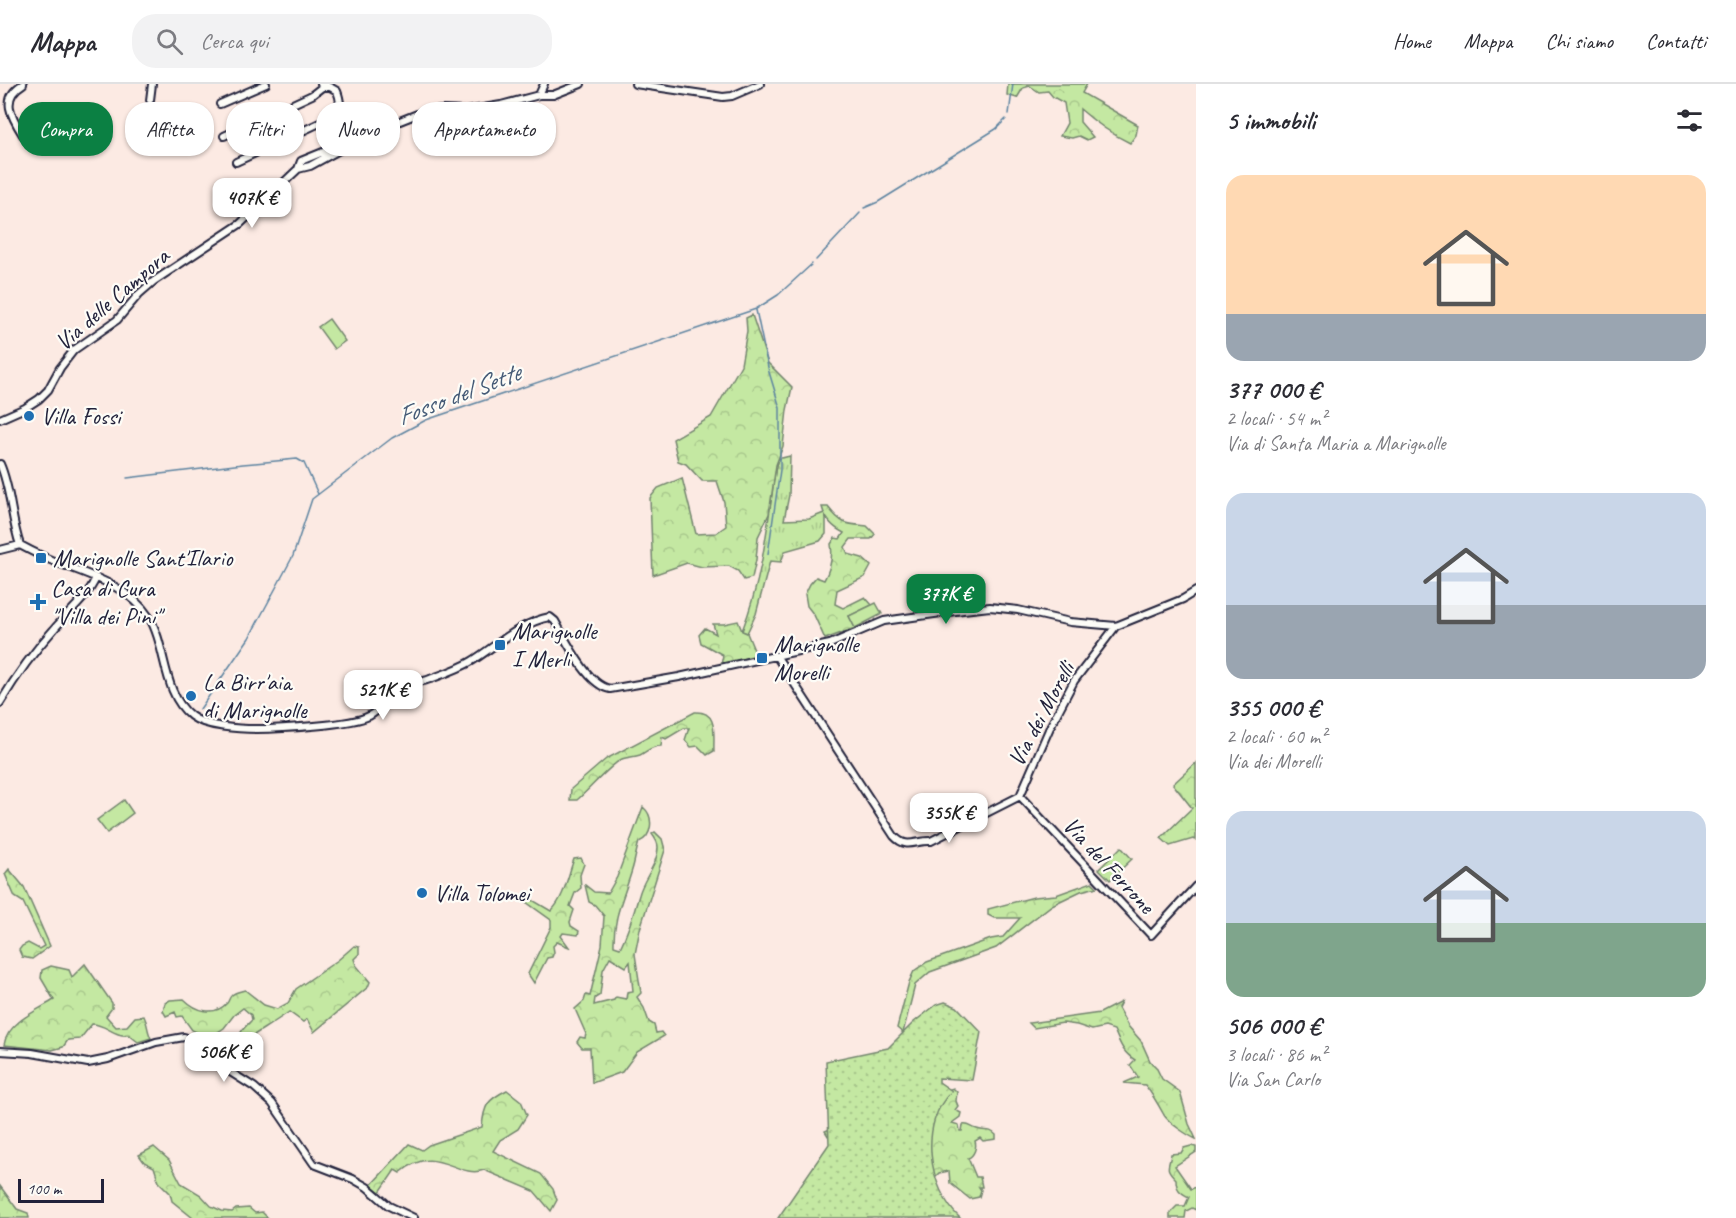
<!DOCTYPE html>
<html lang="it">
<head>
<meta charset="utf-8">
<style>
	body { margin:0; font-family:Caveat,sans-serif; background:#f2f2f3; color:#2b2b33; height:100vh; display:flex; flex-direction:column; font-size:22px; white-space:nowrap }
	* { box-sizing:border-box; margin:0 }
	p { font-size:20px; color:#7c7c81 }
	.icon { flex:none; width:33px; height:33px; fill:none; stroke:currentColor; stroke-width:2; stroke-linecap:round; stroke-linejoin:round }
	.map { position:relative; flex:1; overflow:hidden }
	.sheet { display:flex; flex-direction:column; background:#fff; width:540px }
	.sheet>* { flex:none }
	.guide { position:absolute; left:18px; top:18px; width:570px; height:54px; display:flex; gap:12px }
	.scale { position:absolute; left:18px; bottom:15px; width:86px; box-sizing:border-box; padding-left:6px; border:3px solid #22223b; border-top:0; font-size:16px; line-height:21px; white-space:nowrap; color:#22223b; -webkit-text-stroke:4px #fdfcf7; paint-order:stroke }
	.price { position:absolute; translate:-50% -51px; padding:0 14px; border-radius:12px; background:#fff; color:#222; font-size:20px; line-height:39px; filter:drop-shadow(0 2px 3px #0008) }
	.price::after { content:''; position:absolute; left:50%; top:36px; width:18px; height:14px; margin-left:-9px; background:inherit; clip-path:polygon(0 0,100% 0,50% 100%) }
	.price.active { background:#0b8043; color:#fff }
	ul { padding:0; list-style:none }
	li { display:grid; align-content:center; gap:12px; height:318px; padding:0 30px }
	li span { display:grid; place-items:center; height:186px; border-radius:18px; color:#555 }
	li>.icon { margin-inline-start:auto }
	span .icon { width:108px; height:108px; fill:#fffc; stroke-width:1 }
	li b { font-size:26px }
	h2 { display:flex; justify-content:space-between; align-items:center; height:72px; padding:0 30px; font-size:26px }
	.tag { padding:0 21px; border-radius:24px; background:#fff; box-shadow:0 2px 4px #0004; font-size:21px; line-height:54px }
	.tag.active { background:#0b8043; color:#fff }
	header { display:flex; align-items:center; gap:36px; box-sizing:border-box; height:84px; padding:0 30px; background:#fff; border-bottom:2px solid #e1e1e2 }
	header strong { font-size:28px }
	nav { display:flex; gap:33px; margin-inline-start:auto; font-size:21px }
	.search { width:420px; height:54px; background:#f2f2f3; display:flex; align-items:center; gap:15px; box-sizing:border-box; padding:0 21px; border-radius:24px; color:#7c7c81; font-size:22px }
	main { display:flex; flex:1; min-height:0 }
	.map>svg:first-child { display:block }
	.grass { fill:url(#grass-tufts); stroke:#73856e; stroke-width:1.5 }
	.forest { fill:url(#forest-crowns); stroke:#73856e; stroke-width:1.5; fill-rule:evenodd }
	.park { fill:url(#park-dots); stroke:#73856e; stroke-width:1.5 }
	.pitch { fill:#c4e8a2; stroke:#73856e; stroke-width:1.5 }
	.lines { fill:none; stroke-linecap:round; stroke-linejoin:round }
	.stream { stroke:#5c83a0; stroke-width:1.5 }
	.minor-casing { stroke:#22223b; stroke-width:10 }
	.minor { stroke:#fdfcf7; stroke-width:6 }
	.poi-dot { fill:#1f6fb2; stroke:#fdfcf7; stroke-width:2 }
	.labels { text-anchor:middle; stroke-width:4.5; stroke-linejoin:round; paint-order:stroke }
	.street-label { font-size:24px; fill:#22223b; stroke:#fdfcf7 }
	.poi-label { font-size:24px; fill:#22223b; stroke:#fdfcf7; text-anchor:start }
	.water-label { font-size:26px; font-style:italic; fill:#445a76; stroke:#fdfcf7 }
</style>
</head>
<body>
<header>
<strong>Mappa</strong>
<div class="search"><svg class="icon" aria-label="search" viewBox="0 0 24 24"><circle cx="10" cy="10" r="6"/><path d="M15 15l6 6"/></svg>Cerca qui</div>
<nav><a>Home</a><a>Mappa</a><a>Chi siamo</a><a>Contatti</a></nav>
</header>
<main>
<div class="map">
<svg width="1196" height="1134" viewBox="0 0 1196 1134">
	<defs>
		<pattern id="grass-tufts" width="24" height="20" patternUnits="userSpaceOnUse" patternTransform="scale(1.5)"><rect width="24" height="20" fill="#c4e8a2"/><path d="M3 7l-1-3M5 7V3M7 7l1-3M15 17l-1-3M17 17v-4M19 17l1-3" fill="none" stroke="#a8c78c"/></pattern>
		<pattern id="forest-crowns" width="20" height="18" patternUnits="userSpaceOnUse" patternTransform="scale(1.5)"><rect width="20" height="18" fill="#c4e8a2"/><path d="M2 6a3 3 0 1 1 6 0M12 15a3 3 0 1 1 6 0" fill="none" stroke="#a8c78c"/></pattern>
		<pattern id="park-dots" width="8" height="8" patternUnits="userSpaceOnUse" patternTransform="scale(1.5)"><rect width="8" height="8" fill="#c4e8a2"/><path d="M2 2h.1M6 6h.1" fill="none" stroke="#a8c78c" stroke-width="1.8" stroke-linecap="round"/></pattern>
	</defs>
	<rect width="100%" height="100%" fill="#fceae3"/>
	<filter id="ink" filterUnits="userSpaceOnUse"><feTurbulence type="fractalNoise" baseFrequency=".0167" numOctaves="2"/><feDisplacementMap in="SourceGraphic" scale="12" xChannelSelector="R" yChannelSelector="G"/><feConvolveMatrix kernelMatrix="1 2 1 2 8 2 1 2 1" color-interpolation-filters="sRGB"/></filter>
	<g filter="url(#ink)">
		<path class="grass" d="M790,372L789,411L784,436L809,435L824,429L826,432V450L820,457L785,467L781,478L770,477L756,530L747,549L742,547C763,493 768,438 776,381L778,375Z"/>
		<path class="forest" d="M1008,0H1087L1082,9L1138,41L1136,51L1130,59C1111,50 1096,39 1080,25V38L1093,53L1087,56L1079,52L1072,54L1060,52L1067,39L1064,19L1053,13L1048,7L1039,8L1030,2L1023,4L1017,14L1007,11Z
			M752,231L768,279L792,303L787,326L783,362L776,381L769,430L758,453L756,476L752,494L744,496L738,487L729,482L702,483L687,479L653,491L650,414L658,404L682,394L696,450L716,449L726,442L724,418L717,397H702L686,380L678,377L673,355L711,333L741,281L747,247L746,234Z
			M822,423H828C842,441 846,440 867,442L875,450L871,455H851L845,463L848,470L862,474L871,482L865,493L837,506L835,520L843,524L865,513L872,521L849,532L855,544L825,555L814,531L807,522L805,510L810,500L816,493L824,496C831,484 833,473 831,460L835,454L840,455L844,449C834,444 825,435 822,423Z
			M738,537L742,547L747,549L756,571L721,581L723,571L701,559L699,551L705,544L716,550L713,540H724Z
			M695,628C719,627 713,651 714,667L707,671L698,662L691,663L685,656L689,644H684L666,655L662,653L661,662C651,662 648,667 640,671C634,673 627,673 622,675C611,680 588,707 577,716H570L571,705L606,675Z
			M1196,679V756L1193,755L1170,762L1161,754L1192,724L1173,700Z
			M643,723C655,733 652,753 639,758C636,767 635,777 632,786C624,813 613,833 614,862L620,864C629,846 634,829 639,811C643,795 658,780 658,763C658,758 655,754 652,750L655,748L662,755L665,766L640,845L635,870L641,909L637,913L644,924L649,938L654,941L656,949L661,948L664,952L637,968L622,988L592,999L590,964H582L577,958L580,953L585,954L586,950L575,925L584,917L586,911L590,912L602,861L604,832L595,821L589,818L585,801L594,808L608,809L617,793ZM610,873L626,883L630,878L633,907L627,908L626,915L616,913L614,916L594,921L595,914L600,911L603,886Z
			M581,774L584,780L580,791L581,804L575,809L570,822L574,826L570,838L571,842L579,847L578,851L563,849L561,852L569,863L557,858L553,862L554,868L552,873L547,874L534,899L528,890L551,843V836L526,818L524,811L551,827C564,815 568,791 574,775Z
			M9,785L24,803L50,862L32,875L22,873L19,866L22,862L28,859L39,865L44,862L23,818L15,813L5,790Z
			M1092,798L1097,803L1081,807L1052,821L996,864L930,888L915,901L903,949L897,944L909,898L914,887L927,878L991,855L1003,853L1020,834H994L988,831V825L1034,813L1056,811Z
			M354,862L359,863V870L354,875L356,881L370,898L368,903L314,948L307,935L303,938L289,928C272,940 256,949 239,961C237,949 244,944 252,936L251,931L243,924L234,931L224,944L215,950L205,961L199,957L200,950L192,946L182,932L177,933L175,928L166,932L163,927L165,919L170,916L184,915C196,927 214,933 227,919C229,917 229,913 232,911C235,908 242,907 245,906L264,921L277,925L288,919L296,905L338,876Z
			M85,880L112,919V924L106,932L116,943L127,942L135,933L144,932C148,940 147,947 151,954L138,958L129,951C114,953 106,940 92,940L80,955L68,956L63,963L52,966L4,961C7,939 36,927 54,916L41,894L42,886L51,882L69,886L72,893Z
			M1121,918L1118,924L1128,942L1141,957L1150,977L1156,983L1162,995L1180,1008L1189,1040L1196,1055C1187,1051 1169,1039 1164,1031C1158,1020 1153,1011 1145,1001L1124,999L1138,993L1130,981L1135,976C1122,968 1120,959 1114,946L1105,943L1092,946L1077,941L1063,939L1034,944L1029,939L1100,929Z
			M953,1004L957,1008L956,1017L958,1022L955,1026L961,1029L960,1033L952,1039L959,1041L960,1047H962L963,1041C970,1040 970,1043 977,1045C986,1048 989,1044 996,1051V1055L983,1057L980,1054L975,1057C977,1063 974,1072 968,1074L976,1093H980L982,1103H979L981,1106L979,1113L970,1115L950,1099L949,1087L939,1089L930,1098L835,1063L825,1047L832,1044Z
			M507,1006L521,1017L527,1031L518,1045L500,1056L493,1067L541,1090L553,1105L557,1116L551,1127L534,1107L484,1086C457,1096 436,1057 400,1089L395,1086L380,1108L371,1101L409,1060L422,1066L429,1061L482,1043C484,1021 487,1016 507,1006Z
			M1191,1062L1196,1063V1068L1175,1082L1191,1105L1196,1103V1126L1192,1124L1186,1127L1185,1134H1170V1129L1177,1122H1185L1189,1113C1180,1109 1176,1105 1176,1095C1164,1083 1169,1084 1171,1070L1181,1069L1184,1064Z
			M154,1063L169,1076L181,1099L201,1111L211,1122L222,1127L232,1128L236,1125L249,1124L255,1129L262,1128L268,1134H193L172,1117L170,1109L159,1098L154,1083L144,1078L139,1071Z
			M0,1102L17,1125L28,1129L29,1134H0Z"/>
		<path class="park" d="M945,918L957,923L981,948L972,996L939,994V998L952,1007C918,1039 928,1104 960,1134H778L829,1060L826,977L888,964L914,938L936,921Z"/>
		<path class="pitch" d="M329,235L345,257L334,265L318,243Z
			M876,519L882,530L855,544L849,532Z
			M124,716L133,729L107,749L97,736Z
			M1121,763L1132,775L1110,796L1099,785Z"/>
		<g class="lines">
			<path class="stream" d="M1009,30L1013,0
				M864,124L878,118L996,45L1006,35
				M816,176L860,129
				M756,226L769,288L780,324V386L768,470
				M127,394L243,380L297,375L304,379L318,410
				M200,625L249,554L293,472L312,415L392,354L426,336L756,225L778,211L812,180"/>
			<g class="minor-casing">
				<path id="minor" d="M635,0L723,13L732,12L760,0
					M539,11L544,0
					M150,16L152,0
					M220,20L266,0
					M23,51C11,32 0,14 23,0
					M224,52L312,11L326,0
					M236,78L326,36H335
					M298,85L301,77L328,66L335,58L332,41C339,28 343,22 337,7L330,3H324L321,0
					M0,335L25,324L39,315L48,306L60,284L74,266L117,236L139,210L154,197L240,140L298,85L310,82L372,48L420,29L442,26L466,27L501,21L539,11H553L581,0
					M0,380C11,405 11,435 20,461C33,468 47,475 61,480C92,492 130,503 149,533C167,563 162,609 191,632C205,643 239,645 257,645C277,645 353,641 369,632C384,624 394,608 408,601C415,598 423,598 430,595C444,590 459,585 472,577C496,562 521,538 550,533L555,537C566,556 587,601 610,605L679,593L830,560L884,537L963,526L990,523L1018,526L1070,538L1116,542L1183,515L1196,507
					M0,466L20,461
					M777,573L894,752C907,766 915,756 931,757L1020,712L1051,641L1074,597L1116,542
					M0,619C16,592 34,567 55,544C70,527 87,514 96,494
					M1020,712L1151,851L1196,802
					M0,967L32,969L88,979L108,975L156,958L184,953L192,957L202,970L254,1003L272,1019L314,1080L353,1095L367,1103L389,1122L414,1134"/>
			</g>
			<use href="#minor" class="minor"/>
		</g>
	</g>
	<g class="poi-dot">
		<circle cx="29" cy="332" r="6"/>
		<rect x="35" y="468" width="12" height="12" rx="3"/>
		<path d="M35 509h6v6h6v6h-6v6h-6v-6h-6v-6h6z"/>
		<rect x="494" y="555" width="12" height="12" rx="3"/>
		<rect x="756" y="568" width="12" height="12" rx="3"/>
		<circle cx="191" cy="612" r="6"/>
		<circle cx="422" cy="809" r="6"/>
	</g>
	<g class="labels">
		<g class="street-label">
			<text transform="translate(112 215) rotate(-41)" y="8">Via delle Campora</text>
			<text transform="translate(1041 630) rotate(-62)" y="8">Via dei Morelli</text>
			<text transform="translate(1109 781) rotate(47)" y="8">Via del Ferrone</text>
		</g>
		<g class="poi-label">
			<text x="41" y="340">Villa Fossi</text>
			<text x="53" y="482">Marignolle Sant'Ilario</text>
			<text x="51" y="512">Casa di Cura<tspan x="51" dy="28">"Villa dei Pini"</tspan></text>
			<text x="512" y="555">Marignolle<tspan x="512" dy="28">I Merli</tspan></text>
			<text x="774" y="568">Marignolle<tspan x="774" dy="28">Morelli</tspan></text>
			<text x="203" y="606">La Birr'aia<tspan x="203" dy="28">di Marignolle</tspan></text>
			<text x="434" y="817">Villa Tolomei</text>
		</g>
		<g class="water-label">
			<text transform="translate(458 310) rotate(-21)" y="9">Fosso del Sette</text>
		</g>
	</g>
</svg>
<div class="scale">100 m</div>
<b class="price" style="left:252px;top:145px">407K €</b>
<b class="price active" style="left:946px;top:541px">377K €</b>
<b class="price" style="left:383px;top:637px">521K €</b>
<b class="price" style="left:949px;top:760px">355K €</b>
<b class="price" style="left:224px;top:999px">506K €</b>
<div class="guide">
<a class="tag active">Compra</a>
<a class="tag">Affitta</a>
<a class="tag">Filtri</a>
<a class="tag">Nuovo</a>
<a class="tag">Appartamento</a>
</div>
</div>
<section class="sheet">
<h2>5 immobili<svg class="icon" aria-label="filters" viewBox="0 0 24 24"><path d="M4 7h16M4 17h16"/><circle cx="9" cy="7" r="2"/><circle cx="15" cy="17" r="2"/></svg></h2>
<ul>
<li><span style="background:linear-gradient(#ffd9b3 75%,#9aa5b1 0)"><svg class="icon" aria-label="home" viewBox="0 0 24 24"><path d="M3 11l9-7 9 7M6 9v11h12V9"/></svg></span><div><b>377 000 €</b><p>2 locali · 54 m²</p><p>Via di Santa Maria a Marignolle</p></div></li>
<li><span style="background:linear-gradient(#c9d6e8 60%,#9aa5b1 0)"><svg class="icon" aria-label="home" viewBox="0 0 24 24"><path d="M3 11l9-7 9 7M6 9v11h12V9"/></svg></span><div><b>355 000 €</b><p>2 locali · 60 m²</p><p>Via dei Morelli</p></div></li>
<li><span style="background:linear-gradient(#c9d6e8 60%,#7fa58c 0)"><svg class="icon" aria-label="home" viewBox="0 0 24 24"><path d="M3 11l9-7 9 7M6 9v11h12V9"/></svg></span><div><b>506 000 €</b><p>3 locali · 86 m²</p><p>Via San Carlo</p></div></li>
</ul>
</section>
</main>
</body>
</html>
